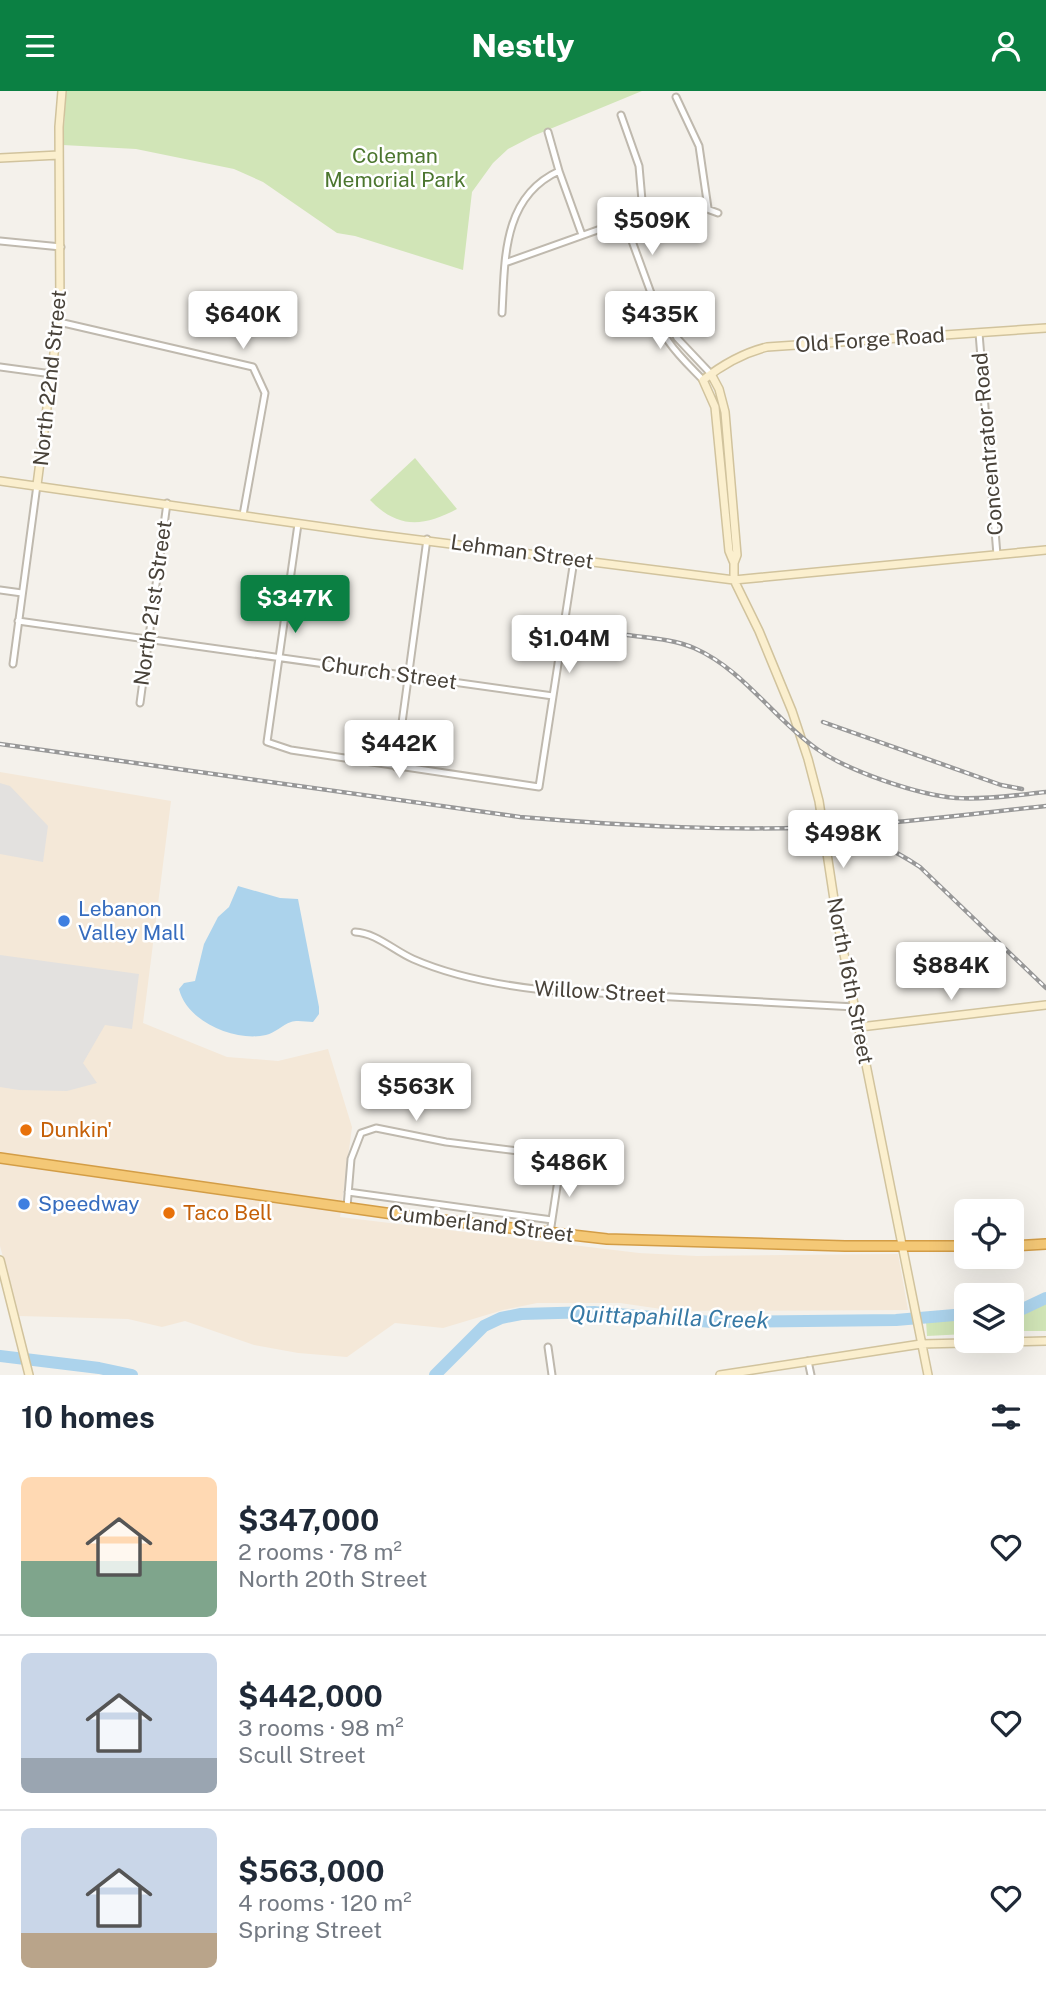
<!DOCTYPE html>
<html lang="en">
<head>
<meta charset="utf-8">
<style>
	body { margin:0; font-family:"Public Sans",sans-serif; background:#f6f6f7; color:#1f2937; height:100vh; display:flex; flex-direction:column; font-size:26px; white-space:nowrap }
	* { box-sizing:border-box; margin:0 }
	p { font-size:23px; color:#747a83 }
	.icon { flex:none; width:38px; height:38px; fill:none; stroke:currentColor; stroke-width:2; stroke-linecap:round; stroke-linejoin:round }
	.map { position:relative; height:1284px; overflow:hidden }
	.details { display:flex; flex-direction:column; background:#fff; flex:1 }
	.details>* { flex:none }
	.controls { position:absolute; left:954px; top:1108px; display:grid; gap:14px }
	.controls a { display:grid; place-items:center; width:70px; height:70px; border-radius:10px; background:#fff; box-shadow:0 7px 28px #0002; font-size:35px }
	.price { position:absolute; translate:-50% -60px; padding:0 16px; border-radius:7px; background:#fff; color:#222; font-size:23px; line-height:46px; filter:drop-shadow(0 2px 4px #0008) }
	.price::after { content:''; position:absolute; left:50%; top:42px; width:21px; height:16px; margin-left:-10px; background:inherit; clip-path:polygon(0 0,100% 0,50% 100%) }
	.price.on { background:#0b8043; color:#fff }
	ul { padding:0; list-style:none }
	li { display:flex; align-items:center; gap:21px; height:175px; padding:0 21px }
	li+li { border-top:2px solid #e0e1e3 }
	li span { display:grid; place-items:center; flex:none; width:196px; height:140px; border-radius:10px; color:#555 }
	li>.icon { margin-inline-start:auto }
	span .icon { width:84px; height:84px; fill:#fffc; stroke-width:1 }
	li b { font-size:30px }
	h2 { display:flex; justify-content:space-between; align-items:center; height:84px; padding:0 21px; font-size:30px }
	header { display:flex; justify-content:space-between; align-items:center; height:91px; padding:0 21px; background:#0b8043; color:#fff; font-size:32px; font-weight:800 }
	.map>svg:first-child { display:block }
	.commercial { fill:#f4e8d8 }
	.green { fill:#d1e5b7 }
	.parking { fill:#e3e1df }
	.water { fill:#acd3ec }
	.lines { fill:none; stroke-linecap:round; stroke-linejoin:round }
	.river { stroke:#acd3ec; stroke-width:12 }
	.street-casing { stroke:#bfb9ae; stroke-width:9 }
	.secondary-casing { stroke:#d1c39d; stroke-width:10 }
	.highway-casing { stroke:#d39d46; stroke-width:12 }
	.street { stroke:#fff; stroke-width:5 }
	.secondary { stroke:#fbefce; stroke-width:7 }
	.highway { stroke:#f4c876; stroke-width:9 }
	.rail-casing { stroke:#989898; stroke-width:4.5 }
	.rail { stroke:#fff; stroke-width:2; stroke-dasharray:5; stroke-linecap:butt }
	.shop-dot { fill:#3f7fe0; stroke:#fff; stroke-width:2.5 }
	.food-dot { fill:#e8710a; stroke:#fff; stroke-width:2.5 }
	.labels { text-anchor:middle; stroke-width:5; stroke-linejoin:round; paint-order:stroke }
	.park-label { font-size:21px; fill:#4c762f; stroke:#fff }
	.street-label { font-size:21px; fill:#484239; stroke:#fff }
	.shop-label { font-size:21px; fill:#366cbe; stroke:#fff; text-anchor:start }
	.food-label { font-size:21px; fill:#c56008; stroke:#fff; text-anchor:start }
	.water-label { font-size:23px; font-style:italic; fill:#3779a5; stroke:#fff }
</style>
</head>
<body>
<header><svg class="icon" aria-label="menu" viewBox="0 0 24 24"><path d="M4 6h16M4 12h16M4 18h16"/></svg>Nestly<svg class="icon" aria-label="person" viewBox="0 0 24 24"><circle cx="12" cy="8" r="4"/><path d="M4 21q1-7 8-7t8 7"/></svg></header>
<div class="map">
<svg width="1046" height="1284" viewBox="0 0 1046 1284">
	<rect width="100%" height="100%" fill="#f4f1eb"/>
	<path class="commercial" d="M0,681L171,710L143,932L227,966L278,970L328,958L352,1036L340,1126L639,1162L697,1165L898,1163L908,1219L675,1220L620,1212H537L503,1219L443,1237L395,1232L347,1266L298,1262L254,1254L185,1230L162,1236L128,1228L19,1225L0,1155Z"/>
	<path class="green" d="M66,0H642L533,45L508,58L493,72L472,101L463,179L355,145L337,142L263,91L234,78L136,58L63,54Z
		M415,367L457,418C423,436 398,438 370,409Z
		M1046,1210V1240H1012V1226L1017,1225Z
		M966,1228V1243L927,1245L926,1230Z"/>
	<path class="parking" d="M0,692L10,695L48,735L43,771L0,763Z
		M0,864L139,883L132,938L105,934L83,972L97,992L67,1000L19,999L0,996Z"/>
	<path class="water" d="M238,795L280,807L298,808L319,916V923L313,931C307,931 297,929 291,931C282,934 275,942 266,944C235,951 187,931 179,898L184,892L195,890L204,853L218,826L229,816Z"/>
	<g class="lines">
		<path class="river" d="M1012,1221H1016L1046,1207
			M0,1265L99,1277L132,1284
			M435,1284L484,1235L501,1227L521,1223L594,1221L712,1231L896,1229L966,1223"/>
		<g class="street-casing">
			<path id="street" d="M676,6L699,55L708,117
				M621,24L639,75L643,121
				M548,41L559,80
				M624,128L655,213C656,245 683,268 703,289
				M0,150L61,156
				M505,172L665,115L696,114L718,122
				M655,213L665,224L677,247L711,283
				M502,222C505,169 502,106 559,80L582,144
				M59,231L253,276L265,302L243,424
				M979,242L997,464
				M0,276L52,283
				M298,433L267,651L291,659L539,696L574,469
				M0,499L22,502
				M18,530L553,605
				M13,573L37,394
				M140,612L167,412
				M396,676L427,448
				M355,841C376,842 393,859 413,868C454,886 499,894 543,899L855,916
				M348,1101L552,1129
				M347,1116L351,1068L361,1042L376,1037L446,1051L543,1063L561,1069L550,1142
				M548,1256L552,1284
				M808,1270L811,1284"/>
		</g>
		<g class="secondary-casing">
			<path id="secondary" d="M0,67L59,64
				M711,283L719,298L725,321L737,464L734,472
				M0,390L372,443L734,489L1046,459
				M37,394L60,216L59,36L62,0
				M860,936L1046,914
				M0,1169L29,1284
				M720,1284L921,1253L1046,1250
				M928,1284L837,828L819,710L808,668L792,620L759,540L734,489V472L729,460L715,316L703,289C722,274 743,262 767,256L1046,237"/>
		</g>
		<g class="highway-casing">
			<path id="highway" d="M0,1067L407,1125L607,1148L845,1155H966
				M1012,1155L1046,1153"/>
		</g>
		<use href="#street" class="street"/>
		<use href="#secondary" class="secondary"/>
		<use href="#highway" class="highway"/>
		<g class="rail-casing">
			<path id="rail" d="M627,544C649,547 673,548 694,557C744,579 773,627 817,658C848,680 918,704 956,707C985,709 1017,704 1046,701
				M823,631L1001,694L1022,698
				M0,653L520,726C628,735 736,741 844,735C912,731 979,722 1046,715
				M833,741C867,746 893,758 920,776L1046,897"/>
		</g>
		<use href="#rail" class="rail"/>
	</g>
	<g class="shop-dot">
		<circle cx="64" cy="830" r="7"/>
		<circle cx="24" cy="1113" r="7"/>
	</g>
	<g class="food-dot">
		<circle cx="26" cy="1039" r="7"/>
		<circle cx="169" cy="1122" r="7"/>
	</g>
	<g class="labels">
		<g class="park-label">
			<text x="395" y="72">Coleman<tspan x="395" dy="24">Memorial Park</tspan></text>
		</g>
		<g class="street-label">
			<text transform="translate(870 249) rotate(-4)" y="7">Old Forge Road</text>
			<text transform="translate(50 287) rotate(-84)" y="7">North 22nd Street</text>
			<text transform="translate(988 353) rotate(-95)" y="7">Concentrator Road</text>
			<text transform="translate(522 461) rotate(8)" y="7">Lehman Street</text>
			<text transform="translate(153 512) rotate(-82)" y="7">North 21st Street</text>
			<text transform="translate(389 582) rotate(8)" y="7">Church Street</text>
			<text transform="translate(850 890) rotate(79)" y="7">North 16th Street</text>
			<text transform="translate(600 901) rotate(3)" y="7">Willow Street</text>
			<text transform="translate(481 1133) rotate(7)" y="7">Cumberland Street</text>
		</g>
		<g class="shop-label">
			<text x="78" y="825">Lebanon<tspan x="78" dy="24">Valley Mall</tspan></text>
			<text x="38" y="1120">Speedway</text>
		</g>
		<g class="food-label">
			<text x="40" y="1046">Dunkin'</text>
			<text x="183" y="1129">Taco Bell</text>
		</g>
		<g class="water-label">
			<text transform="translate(669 1226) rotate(2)" y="8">Quittapahilla Creek</text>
		</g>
	</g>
</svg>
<div class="controls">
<a><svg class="icon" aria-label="locate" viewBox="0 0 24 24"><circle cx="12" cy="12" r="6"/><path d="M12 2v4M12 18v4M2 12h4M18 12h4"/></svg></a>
<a><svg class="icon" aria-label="layers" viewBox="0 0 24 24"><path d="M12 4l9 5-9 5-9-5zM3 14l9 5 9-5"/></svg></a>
</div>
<b class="price" style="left:652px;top:166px">$509K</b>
<b class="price" style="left:243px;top:260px">$640K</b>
<b class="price" style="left:660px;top:260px">$435K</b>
<b class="price on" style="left:295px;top:544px">$347K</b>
<b class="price" style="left:569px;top:584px">$1.04M</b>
<b class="price" style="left:399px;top:689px">$442K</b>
<b class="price" style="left:843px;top:779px">$498K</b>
<b class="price" style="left:951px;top:911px">$884K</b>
<b class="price" style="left:416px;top:1032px">$563K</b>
<b class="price" style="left:569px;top:1108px">$486K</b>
</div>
<section class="details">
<h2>10 homes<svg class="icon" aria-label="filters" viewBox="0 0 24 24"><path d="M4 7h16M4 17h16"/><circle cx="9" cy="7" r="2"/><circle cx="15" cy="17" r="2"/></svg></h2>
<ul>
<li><span style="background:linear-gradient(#ffd9b3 60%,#7fa58c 0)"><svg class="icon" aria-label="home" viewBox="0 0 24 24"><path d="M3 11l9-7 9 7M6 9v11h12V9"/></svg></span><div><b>$347,000</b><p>2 rooms · 78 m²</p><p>North 20th Street</p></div><svg class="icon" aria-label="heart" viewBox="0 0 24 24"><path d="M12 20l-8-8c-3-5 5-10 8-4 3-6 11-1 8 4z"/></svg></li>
<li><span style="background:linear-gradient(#c9d6e8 75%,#9aa5b1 0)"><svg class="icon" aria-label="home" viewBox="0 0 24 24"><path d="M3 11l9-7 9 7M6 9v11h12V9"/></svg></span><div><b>$442,000</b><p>3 rooms · 98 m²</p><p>Scull Street</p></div><svg class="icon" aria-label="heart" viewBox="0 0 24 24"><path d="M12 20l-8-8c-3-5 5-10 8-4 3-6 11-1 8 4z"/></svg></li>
<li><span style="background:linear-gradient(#c9d6e8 75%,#b9a48a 0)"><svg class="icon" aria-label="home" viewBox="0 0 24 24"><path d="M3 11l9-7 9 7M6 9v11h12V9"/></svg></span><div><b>$563,000</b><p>4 rooms · 120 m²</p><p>Spring Street</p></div><svg class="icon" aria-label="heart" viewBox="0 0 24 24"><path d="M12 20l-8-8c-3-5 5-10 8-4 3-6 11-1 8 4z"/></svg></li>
</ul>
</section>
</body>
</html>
